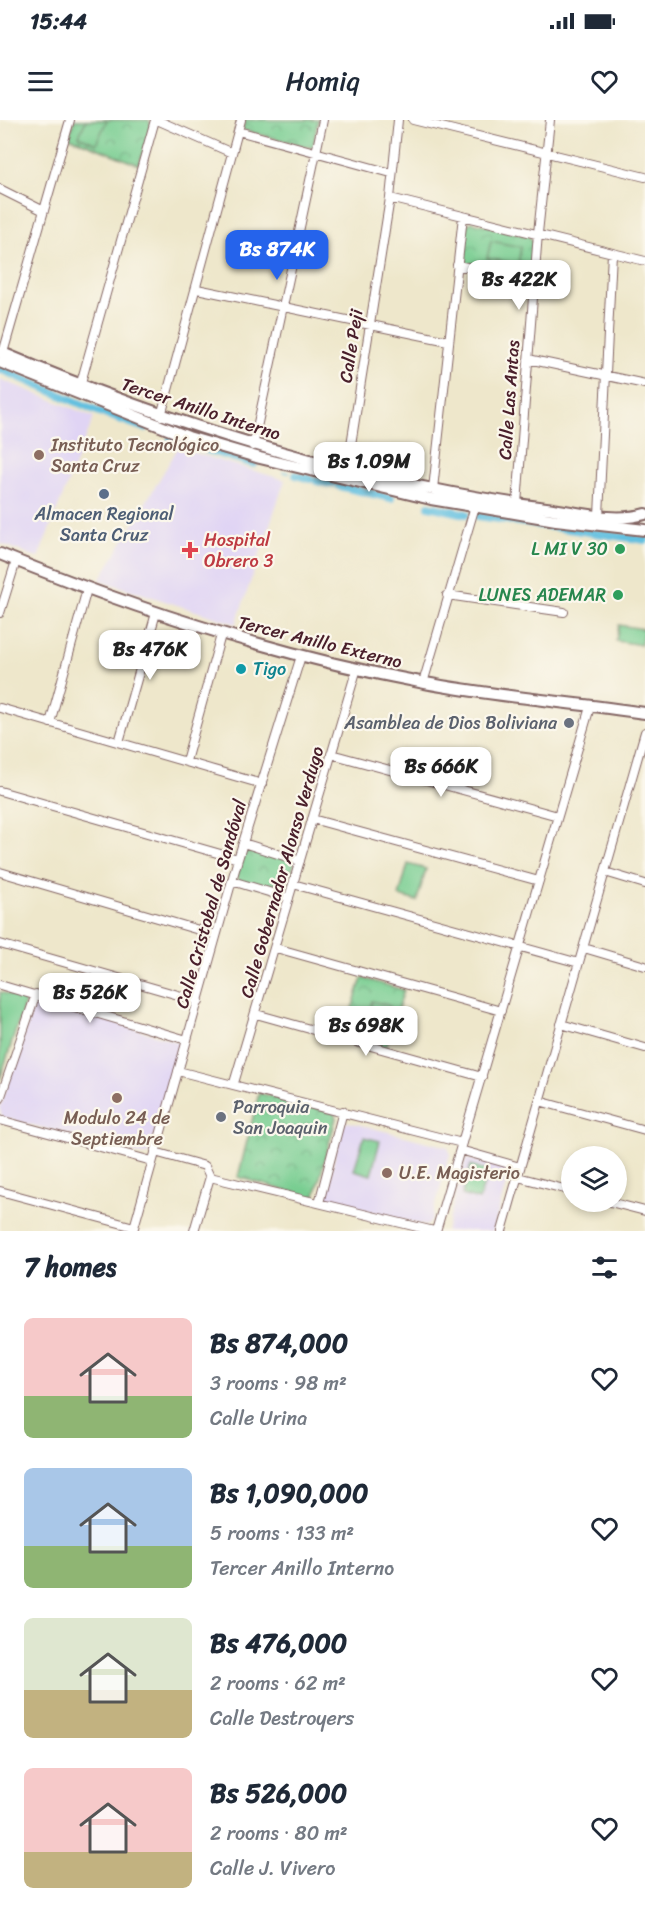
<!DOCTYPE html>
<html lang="en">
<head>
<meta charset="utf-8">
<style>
	body { margin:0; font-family:Sriracha,sans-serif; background:#f6f6f7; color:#1f2937; height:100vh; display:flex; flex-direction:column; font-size:22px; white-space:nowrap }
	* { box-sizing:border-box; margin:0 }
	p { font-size:20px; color:#747a83 }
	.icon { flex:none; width:33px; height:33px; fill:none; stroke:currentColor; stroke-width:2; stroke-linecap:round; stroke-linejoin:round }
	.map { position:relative; height:1111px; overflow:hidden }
	.sheet { display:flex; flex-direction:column; background:#fff; flex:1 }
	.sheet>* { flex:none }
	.fabs { position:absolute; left:561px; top:1026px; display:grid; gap:12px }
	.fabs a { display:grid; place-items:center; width:66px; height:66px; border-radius:50%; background:#fff; box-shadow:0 3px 9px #0003; font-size:30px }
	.price { position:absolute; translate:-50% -51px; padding:0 14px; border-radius:12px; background:#fff; color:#222; font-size:20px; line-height:39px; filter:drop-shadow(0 2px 3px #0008) }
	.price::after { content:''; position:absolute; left:50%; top:36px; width:18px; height:14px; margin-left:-9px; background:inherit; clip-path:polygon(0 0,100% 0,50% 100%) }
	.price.on { background:#2563eb; color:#fff }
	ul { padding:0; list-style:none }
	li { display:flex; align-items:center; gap:18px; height:150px; padding:0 24px }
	li span { display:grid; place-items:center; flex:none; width:168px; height:120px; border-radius:9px; color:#555 }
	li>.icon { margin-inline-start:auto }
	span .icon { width:72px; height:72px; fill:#fffc; stroke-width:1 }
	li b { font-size:26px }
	h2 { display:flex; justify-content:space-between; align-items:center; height:72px; padding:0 24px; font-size:26px }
	.status { display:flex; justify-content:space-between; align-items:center; height:42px; padding:0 30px; background:#fff; direction:ltr }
	.status svg { height:16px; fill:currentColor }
	header { display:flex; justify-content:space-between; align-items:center; height:78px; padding:0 24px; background:#fff; font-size:27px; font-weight:600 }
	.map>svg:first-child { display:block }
	.built { fill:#e0d4f4 }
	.park { fill:url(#park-crowns); stroke:#61765e; stroke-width:1.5 }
	.garden { fill:#78cd91; stroke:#61765e; stroke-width:1.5 }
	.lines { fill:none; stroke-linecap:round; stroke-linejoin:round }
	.stream { stroke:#62c0e0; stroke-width:2 }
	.canal { stroke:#62c0e0; stroke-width:8 }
	.street-casing { stroke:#836563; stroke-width:10 }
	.secondary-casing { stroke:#836563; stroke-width:14 }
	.street { stroke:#fff; stroke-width:8 }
	.secondary { stroke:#fff; stroke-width:10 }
	.education-dot { fill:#8d6e63; stroke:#fbf7ec; stroke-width:2 }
	.service-dot { fill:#5c6f8a; stroke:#fbf7ec; stroke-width:2 }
	.leisure-dot { fill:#2e9e5b; stroke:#fbf7ec; stroke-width:2 }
	.health-dot { fill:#e0444e; stroke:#fbf7ec; stroke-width:2 }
	.culture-dot { fill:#0f9aa8; stroke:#fbf7ec; stroke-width:2 }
	.worship-dot { fill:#6b7280; stroke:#fbf7ec; stroke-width:2 }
	.labels { text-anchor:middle; stroke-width:4.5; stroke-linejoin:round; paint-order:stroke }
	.street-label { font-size:18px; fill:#4a1f2b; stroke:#fbf7ec }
	.education-label { font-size:18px; fill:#785e54; stroke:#fbf7ec; text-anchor:start }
	.service-label { font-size:18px; fill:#4e5e75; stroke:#fbf7ec }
	.health-label { font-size:18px; fill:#be3a42; stroke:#fbf7ec; text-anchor:start }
	.leisure-label { font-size:18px; fill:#27864d; stroke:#fbf7ec; text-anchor:end }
	.culture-label { font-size:18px; fill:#0d838f; stroke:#fbf7ec; text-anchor:start }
	.worship-label { font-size:18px; fill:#5b616d; stroke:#fbf7ec; text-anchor:end }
</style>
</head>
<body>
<div class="status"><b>15:44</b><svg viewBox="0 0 49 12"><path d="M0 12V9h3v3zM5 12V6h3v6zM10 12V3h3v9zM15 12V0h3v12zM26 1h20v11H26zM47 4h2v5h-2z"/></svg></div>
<header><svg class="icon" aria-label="menu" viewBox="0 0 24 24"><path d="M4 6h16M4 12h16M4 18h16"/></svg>Homiq<svg class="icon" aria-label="heart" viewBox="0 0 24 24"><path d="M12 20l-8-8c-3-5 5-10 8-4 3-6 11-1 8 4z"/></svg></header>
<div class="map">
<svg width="645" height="1111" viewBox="0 0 645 1111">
	<defs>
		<pattern id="park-crowns" width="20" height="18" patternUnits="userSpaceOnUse" patternTransform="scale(1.5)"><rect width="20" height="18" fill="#78cd91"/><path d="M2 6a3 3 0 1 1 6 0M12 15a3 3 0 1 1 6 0" fill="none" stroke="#64a677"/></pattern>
	</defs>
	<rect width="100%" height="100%" fill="#fbf7ec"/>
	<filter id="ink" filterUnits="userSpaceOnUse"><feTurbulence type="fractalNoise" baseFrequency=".0167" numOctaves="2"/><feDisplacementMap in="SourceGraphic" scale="12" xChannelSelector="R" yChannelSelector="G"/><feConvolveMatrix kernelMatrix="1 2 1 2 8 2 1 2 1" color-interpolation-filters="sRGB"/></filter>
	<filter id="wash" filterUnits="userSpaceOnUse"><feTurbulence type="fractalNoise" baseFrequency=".008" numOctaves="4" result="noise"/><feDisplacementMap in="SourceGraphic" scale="24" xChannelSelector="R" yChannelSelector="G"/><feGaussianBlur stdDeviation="1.35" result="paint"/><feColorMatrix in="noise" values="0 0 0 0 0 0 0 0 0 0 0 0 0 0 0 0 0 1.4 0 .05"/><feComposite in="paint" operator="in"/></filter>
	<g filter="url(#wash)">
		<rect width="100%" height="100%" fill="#eee7cb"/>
		<path class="built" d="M0,259L94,297L38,438L0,423Z
			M178,328L285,360L236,504L100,460Z
			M40,879L178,922L181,926L149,1033L143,1035L2,997L0,988L35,882Z
			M348,1002L448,1027L450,1034L431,1101L426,1106L324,1079L343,1005Z
			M466,1038L510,1049L493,1111H446Z"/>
		<path class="park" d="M74,0H149L151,5L139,45L69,17Z
			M245,0H318L313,28L242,10Z
			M472,102L529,116L533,122L531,152L525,156L467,143L462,137L466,105Z
			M246,726L295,742L285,773L240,762L237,757Z
			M362,858L404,870L386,928L343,916Z
			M259,973L334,993L336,998L315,1076L311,1078L238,1057Z"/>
		<path class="garden" d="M86,0H107L96,24L79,16Z
			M491,121L521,127L518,144L487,138Z
			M619,505L644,509L641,525L616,521Z
			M408,744L426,749L417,781L399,776Z
			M0,872L26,879L0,959Z
			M372,881L390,886L382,917L364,912Z
			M364,1017L380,1021L371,1055L354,1050Z
			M471,1045L488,1051L479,1080L462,1075Z"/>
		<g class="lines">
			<path class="stream" d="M283,352L289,353"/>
			<path class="canal" d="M0,249L100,292L145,308
				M171,318L181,322
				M190,325L254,344
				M296,355L310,359
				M317,361L331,364
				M339,366L391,378
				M429,386L466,394
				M478,396L645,420"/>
		</g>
	</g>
	<g filter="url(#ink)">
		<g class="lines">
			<g class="street-casing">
				<path id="street" d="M157,0L232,33
					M413,0L645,57
					M238,11L391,53
					M0,69L44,91
					M390,78L645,141
					M457,145L534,161
					M197,169L448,221
					M3,233L70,0
					M528,239L645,264
					M80,266L155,0
					M161,296L241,0
					M253,326L323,0
					M347,350L390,78L398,0
					M433,369L463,96
					M517,384L538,113L550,0
					M599,395L612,133
					M447,475L564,492
					M0,493L16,441
					M423,563L475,386
					M0,588L262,664
					M50,603L87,469
					M119,622L156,493
					M331,634L558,696
					M186,641L221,515
					M0,671L238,739
					M312,699L539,761
					M243,723L300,741
					M0,752L216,815
					M605,752L645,764
					M232,761L289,778
					M293,764L579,843
					M0,824L199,881
					M276,828L501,891
					M584,828L645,846
					M0,865L187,920
					M256,894L482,957
					M561,904L645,928
					M178,951L462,1023
					M234,963L357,548
					M0,979L36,874
					M539,981L645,1010
					M0,1000L152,1041
					M460,1030L520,1047
					M155,1032L205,1046L210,1057
					M210,1057L434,1111
					M518,1057L572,1071
					M0,1071L134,1107
					M610,1082L645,1091
					M319,1083L343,991
					M133,1111L238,739L301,536
					M194,1111L210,1057
					M436,1111L590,587
					M502,1111L645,612"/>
			</g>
			<g class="secondary-casing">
				<path id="secondary" d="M0,232C175,306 356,363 546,388C577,392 614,403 645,394
					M0,242L188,317L260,338L431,379L556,400L645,410
					M0,434C137,490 279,536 425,563C498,577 572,582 645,593"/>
			</g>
			<use href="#street" class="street"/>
			<use href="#secondary" class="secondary"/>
		</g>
	</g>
	<g class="education-dot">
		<circle cx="39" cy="335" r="6"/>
		<circle cx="117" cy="978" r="6"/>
		<circle cx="387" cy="1053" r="6"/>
	</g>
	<circle class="service-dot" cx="104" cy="374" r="6"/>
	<g class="leisure-dot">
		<circle cx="620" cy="429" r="6"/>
		<circle cx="618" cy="475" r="6"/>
	</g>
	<path class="health-dot" d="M187 421h6v6h6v6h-6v6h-6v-6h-6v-6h6z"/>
	<circle class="culture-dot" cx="241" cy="549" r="6"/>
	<g class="worship-dot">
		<circle cx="569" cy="603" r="6"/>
		<circle cx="221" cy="997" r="6"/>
	</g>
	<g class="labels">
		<g class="street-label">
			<text transform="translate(351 226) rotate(-81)" y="6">Calle Peji</text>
			<text transform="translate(509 280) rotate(-86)" y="6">Calle Las Antas</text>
			<text transform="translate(201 289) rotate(18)" y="6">Tercer Anillo Interno</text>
			<text transform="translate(320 522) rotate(14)" y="6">Tercer Anillo Externo</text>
			<text transform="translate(282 752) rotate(-74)" y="6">Calle Gobernador Alonso Verdugo</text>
			<text transform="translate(211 784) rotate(-74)" y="6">Calle Cristobal de Sandóval</text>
		</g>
		<g class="education-label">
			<text x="51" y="331">Instituto Tecnológico<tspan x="51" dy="21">Santa Cruz</tspan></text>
			<text x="117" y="1004" text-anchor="middle">Modulo 24 de<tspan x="117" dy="21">Septiembre</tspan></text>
			<text x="399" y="1059">U.E. Magisterio</text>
		</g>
		<g class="service-label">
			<text x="104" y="400">Almacen Regional<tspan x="104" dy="21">Santa Cruz</tspan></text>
		</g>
		<g class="health-label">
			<text x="204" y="426">Hospital<tspan x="204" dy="21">Obrero 3</tspan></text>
		</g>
		<g class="leisure-label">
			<text x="608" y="435">L MI V 30</text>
			<text x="606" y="481">LUNES ADEMAR</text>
		</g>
		<g class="culture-label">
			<text x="253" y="555">Tigo</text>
		</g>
		<g class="worship-label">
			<text x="557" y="609">Asamblea de Dios Boliviana</text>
			<text x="233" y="993" text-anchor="start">Parroquia<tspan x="233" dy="21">San Joaquin</tspan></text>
		</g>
	</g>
</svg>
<div class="fabs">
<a><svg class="icon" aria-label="layers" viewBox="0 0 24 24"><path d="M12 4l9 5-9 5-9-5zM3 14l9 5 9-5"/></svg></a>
</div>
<b class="price on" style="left:277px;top:161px">Bs 874K</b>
<b class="price" style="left:519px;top:191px">Bs 422K</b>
<b class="price" style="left:369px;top:373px">Bs 1.09M</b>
<b class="price" style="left:150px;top:561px">Bs 476K</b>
<b class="price" style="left:441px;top:678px">Bs 666K</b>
<b class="price" style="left:90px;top:904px">Bs 526K</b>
<b class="price" style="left:366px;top:937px">Bs 698K</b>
</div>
<section class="sheet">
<h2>7 homes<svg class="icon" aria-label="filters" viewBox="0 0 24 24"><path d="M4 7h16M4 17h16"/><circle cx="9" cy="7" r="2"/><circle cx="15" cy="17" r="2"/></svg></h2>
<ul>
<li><span style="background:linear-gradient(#f6c9c9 65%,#8fb573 0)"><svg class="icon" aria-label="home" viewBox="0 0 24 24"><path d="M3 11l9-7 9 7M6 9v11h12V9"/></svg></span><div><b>Bs 874,000</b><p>3 rooms · 98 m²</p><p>Calle Urina</p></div><svg class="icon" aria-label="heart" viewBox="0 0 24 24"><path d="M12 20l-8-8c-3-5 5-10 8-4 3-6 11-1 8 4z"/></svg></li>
<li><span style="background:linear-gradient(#a9c7e8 65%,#8fb573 0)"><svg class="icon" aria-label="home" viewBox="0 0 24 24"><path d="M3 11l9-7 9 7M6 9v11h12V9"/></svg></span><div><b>Bs 1,090,000</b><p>5 rooms · 133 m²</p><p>Tercer Anillo Interno</p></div><svg class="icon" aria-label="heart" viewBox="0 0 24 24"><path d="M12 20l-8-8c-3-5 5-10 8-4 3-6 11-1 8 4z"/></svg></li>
<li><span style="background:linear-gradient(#dfe7d0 60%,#c2b280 0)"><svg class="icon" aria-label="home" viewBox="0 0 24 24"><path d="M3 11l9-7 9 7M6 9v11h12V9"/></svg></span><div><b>Bs 476,000</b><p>2 rooms · 62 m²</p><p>Calle Destroyers</p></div><svg class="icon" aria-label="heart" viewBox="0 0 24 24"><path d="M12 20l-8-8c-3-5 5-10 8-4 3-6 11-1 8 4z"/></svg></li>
<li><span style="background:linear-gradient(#f6c9c9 70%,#c2b280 0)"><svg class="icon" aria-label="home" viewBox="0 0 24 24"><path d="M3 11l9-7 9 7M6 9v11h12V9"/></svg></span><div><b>Bs 526,000</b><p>2 rooms · 80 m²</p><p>Calle J. Vivero</p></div><svg class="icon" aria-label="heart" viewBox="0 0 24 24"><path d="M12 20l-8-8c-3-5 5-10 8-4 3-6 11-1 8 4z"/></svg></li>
</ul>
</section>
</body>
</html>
